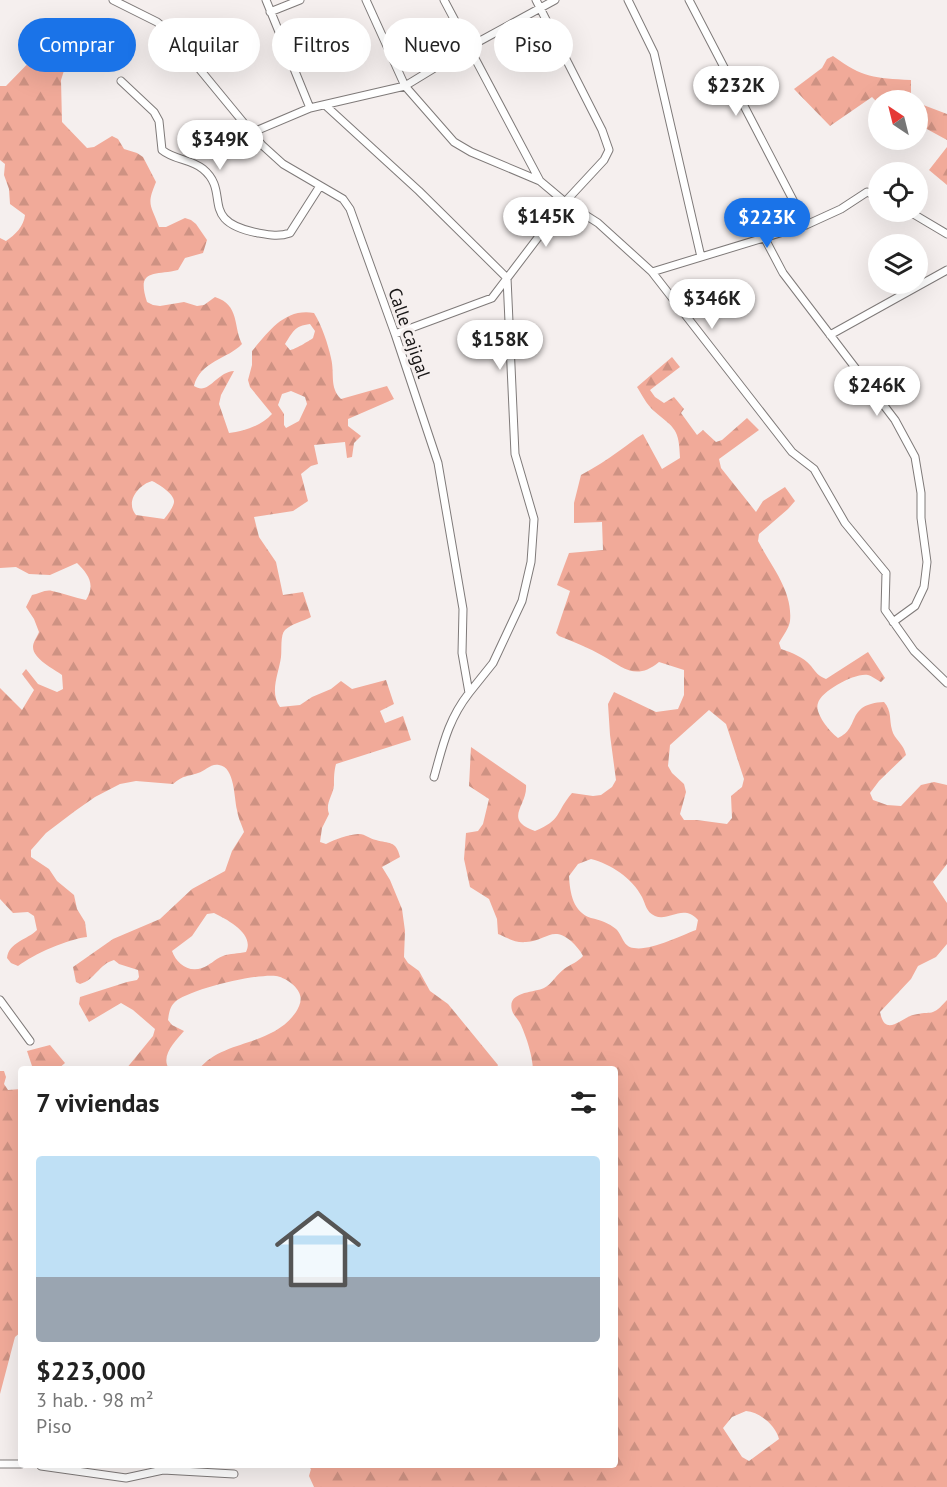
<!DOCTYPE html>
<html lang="es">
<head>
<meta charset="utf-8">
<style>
	body { margin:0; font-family:"PT Sans",sans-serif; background:#f6f6f6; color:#222; height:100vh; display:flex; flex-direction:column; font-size:22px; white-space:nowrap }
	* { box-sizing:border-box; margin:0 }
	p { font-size:20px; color:#767676 }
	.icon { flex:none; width:33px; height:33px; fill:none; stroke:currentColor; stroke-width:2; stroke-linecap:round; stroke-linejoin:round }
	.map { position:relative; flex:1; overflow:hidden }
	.drawer { position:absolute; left:18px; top:1066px; width:600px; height:402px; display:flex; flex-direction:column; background:#fff; border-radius:6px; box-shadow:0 6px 24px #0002 }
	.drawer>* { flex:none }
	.guide { position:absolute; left:18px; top:18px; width:600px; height:54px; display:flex; gap:12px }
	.needle { width:39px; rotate:325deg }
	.fabs { position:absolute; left:868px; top:90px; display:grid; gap:12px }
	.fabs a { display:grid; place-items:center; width:60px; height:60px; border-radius:50%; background:#fff; box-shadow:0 6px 24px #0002; font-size:30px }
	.price { position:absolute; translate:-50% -51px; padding:0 14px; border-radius:21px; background:#fff; color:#222; font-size:20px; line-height:39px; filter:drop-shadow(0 2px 3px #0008) }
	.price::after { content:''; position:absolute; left:50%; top:36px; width:18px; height:14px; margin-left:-9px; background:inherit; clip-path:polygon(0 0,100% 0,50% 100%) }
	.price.selected { background:#1a73e8; color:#fff }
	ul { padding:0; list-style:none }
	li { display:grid; align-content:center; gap:12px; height:318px; padding:0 18px }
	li+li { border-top:2px solid #e0e0e0 }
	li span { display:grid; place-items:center; height:186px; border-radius:6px; color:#555 }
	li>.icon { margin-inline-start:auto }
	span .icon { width:108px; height:108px; fill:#fffc; stroke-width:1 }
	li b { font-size:26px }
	h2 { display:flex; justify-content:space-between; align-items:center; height:72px; padding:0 18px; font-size:26px }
	.chip { padding:0 21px; border-radius:27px; background:#fff; box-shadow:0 6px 24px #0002; font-size:21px; line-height:54px }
	.chip.selected { background:#1a73e8; color:#fff }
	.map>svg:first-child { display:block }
	.forest { fill:url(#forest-firs); fill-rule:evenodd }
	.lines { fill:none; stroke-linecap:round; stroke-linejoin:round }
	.street-casing { stroke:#7f7a79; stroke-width:9 }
	.street { stroke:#fff; stroke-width:7 }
	.labels { text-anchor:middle; stroke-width:6; stroke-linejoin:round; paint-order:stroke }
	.street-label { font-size:18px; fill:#181616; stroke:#f5efee }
</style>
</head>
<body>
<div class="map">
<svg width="947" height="1487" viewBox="0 0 947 1487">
	<defs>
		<pattern id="forest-firs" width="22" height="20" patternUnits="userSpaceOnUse" patternTransform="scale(1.5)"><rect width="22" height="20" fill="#f1aa99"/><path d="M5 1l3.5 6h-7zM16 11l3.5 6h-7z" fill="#ce9283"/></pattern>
	</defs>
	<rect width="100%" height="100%" fill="#f5efee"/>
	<path class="forest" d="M54,44L66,51L68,58L61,80L62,122L87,148L94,147L112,136L118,139L124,149L137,153L143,157L156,182C146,206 151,204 159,227H166L185,218L191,220L196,224L207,240L203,253L185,258L178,270C154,276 136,268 147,302L153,305L160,306L184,302L197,306L204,305L215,297C240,305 233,326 242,344C228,359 200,361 194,386C209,396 216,372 234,371L221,395L219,404L229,433C244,432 262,425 272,414L250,387L248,380L252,365V351C269,331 285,308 314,313C322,326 328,344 331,358C335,374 329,387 341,399L387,386L394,399L348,419V426L361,436L354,443L352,457L347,458L345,442L314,445L318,464L311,466L301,474L308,501L293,511L254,517L259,537L276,562L283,595L303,592L311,617C304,621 291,624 285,630C280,635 282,650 281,657C279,673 269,692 280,707L300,705L312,697L331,689L341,681L352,689L386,680L394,704L380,711L385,723L403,716L411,740L336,764C334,772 334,777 334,785C333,796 325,803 329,814L322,828L320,842L326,844C335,839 348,835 358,834C364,833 370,839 376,840C389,844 396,840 400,857L382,867L390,880L402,909L405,931L404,957L408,963L419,971L430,991L448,1004L498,1065L496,1069H199C223,1039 272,1047 296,1012C299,1007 302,1001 300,995C298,986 284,977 276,976C258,973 186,990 174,1003C170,1007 169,1013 168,1020L172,1025L184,1031C176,1041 160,1055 169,1069H126L153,1036L155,1029L133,1010L121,1003L89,1022L79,1004L80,997L127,982L137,980L139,977L138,970L119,964L114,960C99,964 95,980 80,984L76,982L73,967L113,939L160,919L192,889L225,871L232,851L244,832C242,825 238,818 237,810C234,798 235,767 219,765C211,763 205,771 198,773C186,777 184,775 173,784L136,781L120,784L95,797L75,811L46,833L31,850V857L49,869L57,881L74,895L77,909L85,922L87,937C68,939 34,954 18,966L11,963L7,958C9,942 27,940 37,930L34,916L28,912L13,913L0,899V688L22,710L34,690L22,674L26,669L38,684L57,692L63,689L62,675C54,669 33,659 33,647C33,642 37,637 39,632L34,619L26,607L32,595C38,594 46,589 52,591C63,593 75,598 86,600C96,584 88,574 77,563L50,575L29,574L16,567L0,568V238L6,241C15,235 24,226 25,215L10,204L9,189L4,175L5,164L0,160V86H6L41,50ZM310,324L315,331L313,338C309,341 294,350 290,350L285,344C293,332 294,326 310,324ZM291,391L305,397L307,404L299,421L286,428L284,425V414L278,405L282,394ZM152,481C157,483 175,494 174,502C174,506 167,516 164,519L136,515C125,502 138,485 152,481ZM214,913C228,920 255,934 246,952C238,954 230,953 223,956C215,959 209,966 202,968C188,973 176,963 172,951L192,936L207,914Z
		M833,56C863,78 874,78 911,80V99L913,100H879V104L872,97L830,126L794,89L822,68L827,59Z
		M918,103L947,114V140L925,128L918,135Z
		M947,147V185L929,170Z
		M672,357L680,367L650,390L655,397L664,403L674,397L684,409L681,413L697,435L703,430L716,442L722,440L747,418L759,430L719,459L721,468L756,512L763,501L785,487L795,501L788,509L759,534L758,541C771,566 793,591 790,621C789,628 783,636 779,643L781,649C793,653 803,657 811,666C816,672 818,676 826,679L868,652L885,678L881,682C877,680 872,676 868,675C856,672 821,691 818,703C814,713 830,732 838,738C861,728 845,704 884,702C892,711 889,719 892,730C894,739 904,744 906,755L879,781L870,793L873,800L887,805L901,806L921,785L934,782L947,785V864L933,882L947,903V944L936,957L918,966L911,979L880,1012C885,1038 901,1018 913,1015C933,1010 931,1018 947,1000V1487H314L309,1476L311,1469L308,1466H615V1070L533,1069C532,1054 527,1039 521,1025C519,1020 515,1017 513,1013C504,991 534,993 544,988C552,984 556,975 564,969C571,964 578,962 583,956C580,950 576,946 571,941C552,925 546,941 526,942C515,943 508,938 498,934L497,919L489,899L470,887L464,859L466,833L478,831L483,824L489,799L469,786L471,747L526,785C528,806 502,819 535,831C562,820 555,813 572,793L593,796L601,795L612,787L616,780L610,735L608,704L614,692L656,712L678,709L684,695V670L659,662C636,681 624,668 603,656C589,648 574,642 559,636L556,633L570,591L557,585L569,553L603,550L602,522L574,523V503L581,475C594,468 607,460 619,451C628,445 634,439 643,434L662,469L680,458C679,428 675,429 654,411C647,405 642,395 637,387ZM709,710L726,724L744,779L742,787L731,796L732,818L727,824L697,820H684L680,814L686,792L684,784L672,773L668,766L670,745ZM591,859C611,864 632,878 642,897C646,905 646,912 655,916C669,922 683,903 698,920L696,930C680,936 650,951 634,948C623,947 623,936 616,929C609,923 600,920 591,918C573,912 570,893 569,876L578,864ZM746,1411C760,1412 776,1426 779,1439L749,1461L742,1457L723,1428L732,1417Z
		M50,1045L65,1063L58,1069H33L27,1051Z
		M0,1071H4L6,1077L4,1084L8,1090L21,1089V1332L15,1337L0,1394Z"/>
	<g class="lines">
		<g class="street-casing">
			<path id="street" d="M113,0L157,22L169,32L262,145L283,164L343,199L350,209L395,334L438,463L463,609L462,653L469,693C448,720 443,745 434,777
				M266,0L310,108
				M366,0L405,86L454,142L471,152L540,181
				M444,0L540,181L565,202L598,223L652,272L792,452L814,469L845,523L886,573L885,610L914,651L947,683
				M628,0L654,53L701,257
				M689,0L806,225
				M270,12L300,0
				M121,81L154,112L159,121L162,150C174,160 191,159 203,169C232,193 197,221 258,233C269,235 279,237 290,233L320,186
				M325,105L419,191L507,278L515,454L534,519L531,562L522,601L493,663L469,693
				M251,133L310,108L405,86L469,47L555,0
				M910,212L947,234
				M764,237L783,273L895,420L915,457L921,493V518L927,562L924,587L915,606L893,622
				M652,272L806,225L841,209L867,192L879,197
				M395,334L492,298L565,202L604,160L609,150L602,130L536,0
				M830,335L947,270
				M0,1000L30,1041
				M0,1464H21
				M41,1466L126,1478L163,1470L234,1474"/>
		</g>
		<use href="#street" class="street"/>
	</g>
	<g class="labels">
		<g class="street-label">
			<text transform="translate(409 333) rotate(71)" y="6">Calle cajigal</text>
		</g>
	</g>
</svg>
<div class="fabs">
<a><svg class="needle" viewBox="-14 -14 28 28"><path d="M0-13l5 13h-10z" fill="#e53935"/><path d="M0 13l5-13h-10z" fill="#767676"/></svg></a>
<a><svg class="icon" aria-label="locate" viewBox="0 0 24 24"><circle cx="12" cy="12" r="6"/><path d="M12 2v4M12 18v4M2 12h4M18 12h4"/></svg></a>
<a><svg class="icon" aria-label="layers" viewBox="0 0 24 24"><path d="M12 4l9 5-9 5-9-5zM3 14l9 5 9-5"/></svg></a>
</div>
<b class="price" style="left:736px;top:117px">$232K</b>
<b class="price" style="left:220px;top:171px">$349K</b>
<b class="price" style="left:546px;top:248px">$145K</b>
<b class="price selected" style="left:767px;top:249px">$223K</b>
<b class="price" style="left:712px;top:330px">$346K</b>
<b class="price" style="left:500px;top:371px">$158K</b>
<b class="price" style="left:877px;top:417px">$246K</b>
<div class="guide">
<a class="chip selected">Comprar</a>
<a class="chip">Alquilar</a>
<a class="chip">Filtros</a>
<a class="chip">Nuevo</a>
<a class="chip">Piso</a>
</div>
<section class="drawer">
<h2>7 viviendas<svg class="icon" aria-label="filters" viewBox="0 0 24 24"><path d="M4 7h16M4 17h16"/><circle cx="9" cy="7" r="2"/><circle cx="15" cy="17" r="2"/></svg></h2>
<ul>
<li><span style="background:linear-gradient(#bfe0f5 65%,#9aa5b1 0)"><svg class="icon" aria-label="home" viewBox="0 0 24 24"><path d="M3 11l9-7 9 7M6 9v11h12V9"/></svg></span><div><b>$223,000</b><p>3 hab. · 98 m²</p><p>Piso</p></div></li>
</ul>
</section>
</div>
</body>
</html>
